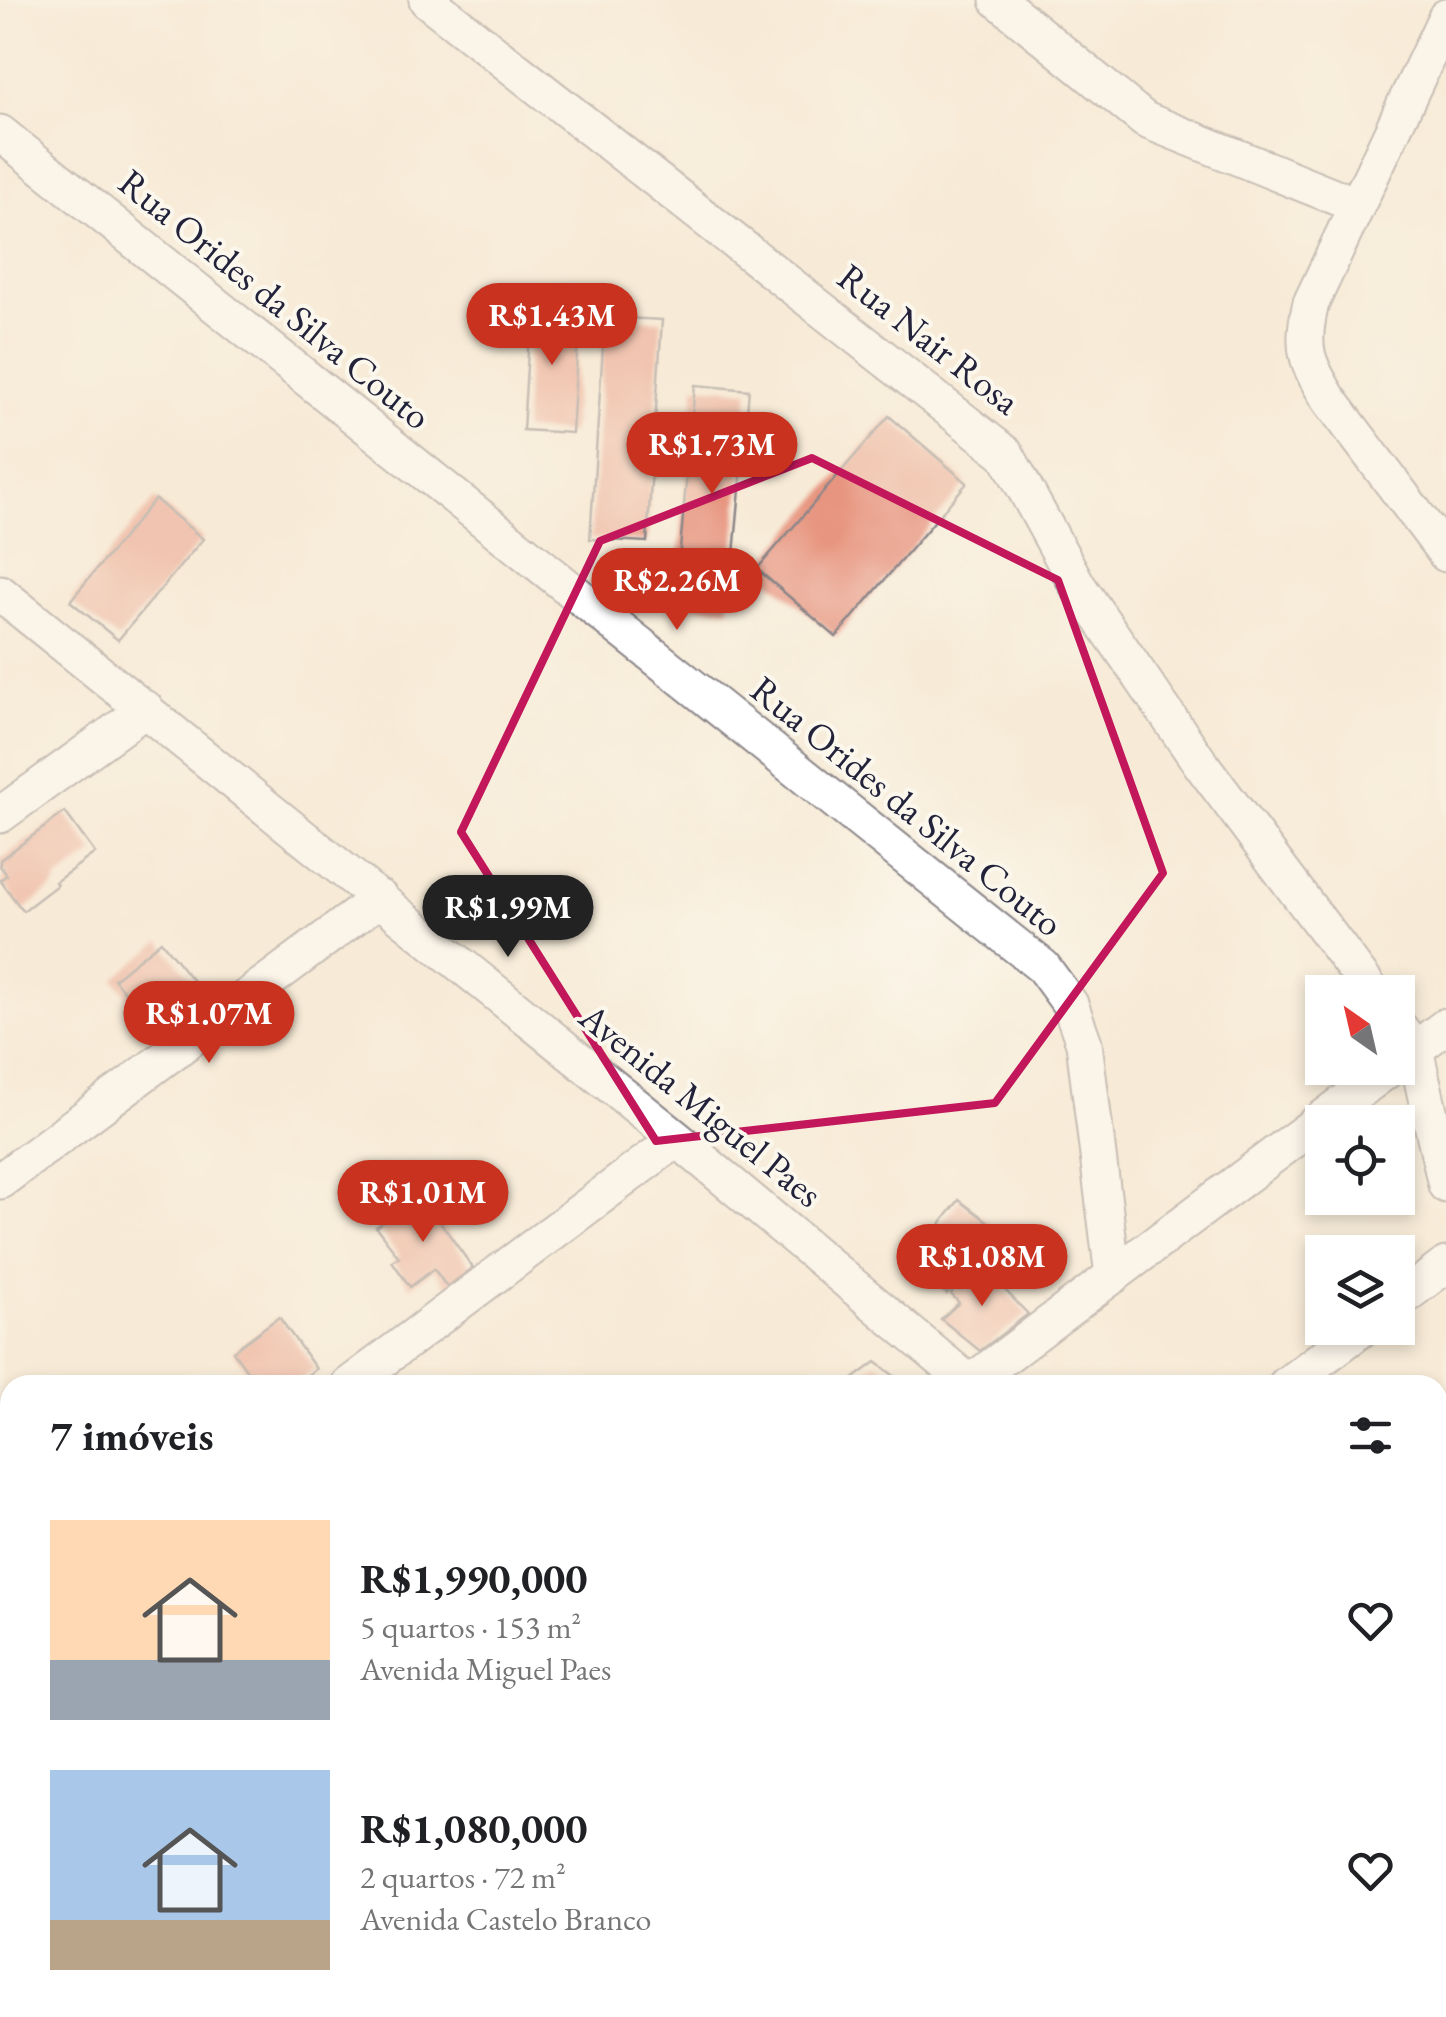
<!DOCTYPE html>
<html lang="pt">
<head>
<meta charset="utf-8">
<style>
	body { margin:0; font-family:"EB Garamond",serif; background:#f6f6f6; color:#202124; height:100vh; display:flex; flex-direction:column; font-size:38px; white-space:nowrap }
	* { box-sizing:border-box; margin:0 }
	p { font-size:32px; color:#757577 }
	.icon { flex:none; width:55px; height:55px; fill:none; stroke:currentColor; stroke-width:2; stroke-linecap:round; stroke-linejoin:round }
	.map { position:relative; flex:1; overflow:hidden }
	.sheet { position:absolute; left:0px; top:1375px; width:1448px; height:642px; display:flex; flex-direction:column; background:#fff; border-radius:30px 30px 0 0; box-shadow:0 5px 15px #0003 }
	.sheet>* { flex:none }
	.needle { width:65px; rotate:326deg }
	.buttons { position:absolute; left:1305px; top:975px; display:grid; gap:20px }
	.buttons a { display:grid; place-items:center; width:110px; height:110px; border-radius:0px; background:#fff; box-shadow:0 5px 15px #0003; font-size:50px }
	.price { position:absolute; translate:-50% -85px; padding:0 22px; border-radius:35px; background:#c8321e; color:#fff; font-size:32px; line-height:65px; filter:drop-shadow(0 2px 5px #0008) }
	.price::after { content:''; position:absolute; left:50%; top:60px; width:30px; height:22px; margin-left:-15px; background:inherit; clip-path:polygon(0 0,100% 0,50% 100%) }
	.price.active { background:#222; color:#fff }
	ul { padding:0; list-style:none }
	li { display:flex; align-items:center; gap:30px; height:250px; padding:0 50px }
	li span { display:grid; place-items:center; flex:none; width:280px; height:200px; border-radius:0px; color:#555 }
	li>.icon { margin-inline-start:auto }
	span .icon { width:120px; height:120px; fill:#fffc; stroke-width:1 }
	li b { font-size:42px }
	h2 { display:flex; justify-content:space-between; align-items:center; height:120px; padding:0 50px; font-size:42px }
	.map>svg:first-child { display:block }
	.building { fill:#e79580 }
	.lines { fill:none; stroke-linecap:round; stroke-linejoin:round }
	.minor-casing { stroke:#8c8689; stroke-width:39 }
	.minor { stroke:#fff; stroke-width:35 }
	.marked { fill:none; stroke:#c2185b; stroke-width:8; stroke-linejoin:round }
	.labels { text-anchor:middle; stroke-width:8; stroke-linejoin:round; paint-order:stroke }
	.street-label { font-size:38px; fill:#22223b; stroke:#fbf7ec }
</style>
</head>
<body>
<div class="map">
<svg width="1446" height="2017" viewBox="0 0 1446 2017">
	<rect width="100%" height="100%" fill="#fbf7ec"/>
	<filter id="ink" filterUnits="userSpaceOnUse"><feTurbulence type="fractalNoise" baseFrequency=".01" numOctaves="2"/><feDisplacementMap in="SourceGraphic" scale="20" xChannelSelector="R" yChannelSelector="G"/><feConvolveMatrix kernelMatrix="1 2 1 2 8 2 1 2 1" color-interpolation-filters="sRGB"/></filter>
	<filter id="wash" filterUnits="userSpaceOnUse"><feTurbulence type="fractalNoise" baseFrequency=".0048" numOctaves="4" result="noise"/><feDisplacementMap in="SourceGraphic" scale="40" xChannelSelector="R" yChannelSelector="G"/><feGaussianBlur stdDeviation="2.25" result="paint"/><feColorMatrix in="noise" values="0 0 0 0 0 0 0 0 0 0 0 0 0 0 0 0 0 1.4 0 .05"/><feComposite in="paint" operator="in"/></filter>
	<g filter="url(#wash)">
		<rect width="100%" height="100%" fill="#f7ebd7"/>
		<g id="blocks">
			<path class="building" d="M531,302L580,305L572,433L523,430Z
				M605,317L662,320L647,542L590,539Z
				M695,385L749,390L729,609L675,604Z
				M889,416L967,483L836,637L757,569Z
				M155,499L203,539L118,640L70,601Z
				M65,812L95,853L55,882L57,885L23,911L0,880L7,875L0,866V860Z
				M161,941L210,1002L163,1040L114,979Z
				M421,1195L473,1268L447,1287L434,1269L410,1287L392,1261L399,1257L376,1227Z
				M959,1200L995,1227L964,1266L968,1268L947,1294L906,1262L918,1247L921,1249Z
				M976,1260L1028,1314L980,1351L941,1319L959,1303L951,1294Z
				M279,1317L316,1369L293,1385H257L233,1351Z
				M876,1362L906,1385H845Z"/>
		</g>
	</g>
	<g filter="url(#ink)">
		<use href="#blocks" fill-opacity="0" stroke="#8c8689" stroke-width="2.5"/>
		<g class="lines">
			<g class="minor-casing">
				<path id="minor" d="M427,0L1006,454L1078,586L1201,764L1372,992
					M998,0L1145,120L1356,205
					M1446,17L1311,303C1300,347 1306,362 1329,399L1446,554
					M0,133L1043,967L1070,1004L1084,1043L1113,1276
					M0,593L677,1139L972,1385
					M0,815L146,709
					M1398,1026L1415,1049L1446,1185
					M1398,1062L1446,1026
					M0,1181L380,898
					M1398,1301L1446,1265
					M349,1385L677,1139
					M967,1385L1390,1068
					M1286,1385L1363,1328
					M0,1646L10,1639
					M1438,1864L1446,1876
					M123,2017L136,2008
					M438,2017L451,2008"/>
			</g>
			<use href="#minor" class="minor"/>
		</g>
	</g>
	<path d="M0 0H1446V2017H0ZM812,458L1058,580L1163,873L995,1103L656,1141L461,832L600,541Z" fill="#f7ebd7" fill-opacity=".55" fill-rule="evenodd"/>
	<path class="marked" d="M812,458L1058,580L1163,873L995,1103L656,1141L461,832L600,541Z"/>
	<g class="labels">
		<g class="street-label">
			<text transform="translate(275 299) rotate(39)" y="13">Rua Orides da Silva Couto</text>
			<text transform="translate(929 339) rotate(38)" y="13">Rua Nair Rosa</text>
			<text transform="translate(907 806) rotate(39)" y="13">Rua Orides da Silva Couto</text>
			<text transform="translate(701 1105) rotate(39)" y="13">Avenida Miguel Paes</text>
		</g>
	</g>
</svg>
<div class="buttons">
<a><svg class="needle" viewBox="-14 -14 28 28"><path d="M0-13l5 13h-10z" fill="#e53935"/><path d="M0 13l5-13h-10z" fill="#757577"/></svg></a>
<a><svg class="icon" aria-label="locate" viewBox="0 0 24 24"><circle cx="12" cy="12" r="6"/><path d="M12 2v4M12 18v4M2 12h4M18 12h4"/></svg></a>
<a><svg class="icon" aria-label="layers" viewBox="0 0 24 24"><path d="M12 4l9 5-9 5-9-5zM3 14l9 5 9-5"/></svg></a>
</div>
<b class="price" style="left:552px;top:368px">R$1.43M</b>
<b class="price" style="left:712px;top:497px">R$1.73M</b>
<b class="price" style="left:677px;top:633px">R$2.26M</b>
<b class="price active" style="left:508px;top:960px">R$1.99M</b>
<b class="price" style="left:209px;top:1066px">R$1.07M</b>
<b class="price" style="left:423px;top:1245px">R$1.01M</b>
<b class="price" style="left:982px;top:1309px">R$1.08M</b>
<section class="sheet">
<h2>7 imóveis<svg class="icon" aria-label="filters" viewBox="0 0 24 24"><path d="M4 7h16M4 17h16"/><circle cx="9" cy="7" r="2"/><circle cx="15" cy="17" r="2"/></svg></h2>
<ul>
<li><span style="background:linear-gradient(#ffd9b3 70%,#9aa5b1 0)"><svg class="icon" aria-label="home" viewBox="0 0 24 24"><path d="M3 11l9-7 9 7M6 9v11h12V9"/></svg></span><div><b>R$1,990,000</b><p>5 quartos · 153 m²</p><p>Avenida Miguel Paes</p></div><svg class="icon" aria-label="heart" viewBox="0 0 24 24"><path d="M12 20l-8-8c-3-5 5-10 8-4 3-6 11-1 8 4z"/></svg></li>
<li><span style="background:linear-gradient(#a9c7e8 75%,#b9a48a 0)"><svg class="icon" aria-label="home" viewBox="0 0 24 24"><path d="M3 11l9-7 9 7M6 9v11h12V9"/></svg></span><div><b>R$1,080,000</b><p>2 quartos · 72 m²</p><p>Avenida Castelo Branco</p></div><svg class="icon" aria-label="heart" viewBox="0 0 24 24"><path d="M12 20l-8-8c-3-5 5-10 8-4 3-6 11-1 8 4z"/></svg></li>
</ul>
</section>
</div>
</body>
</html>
